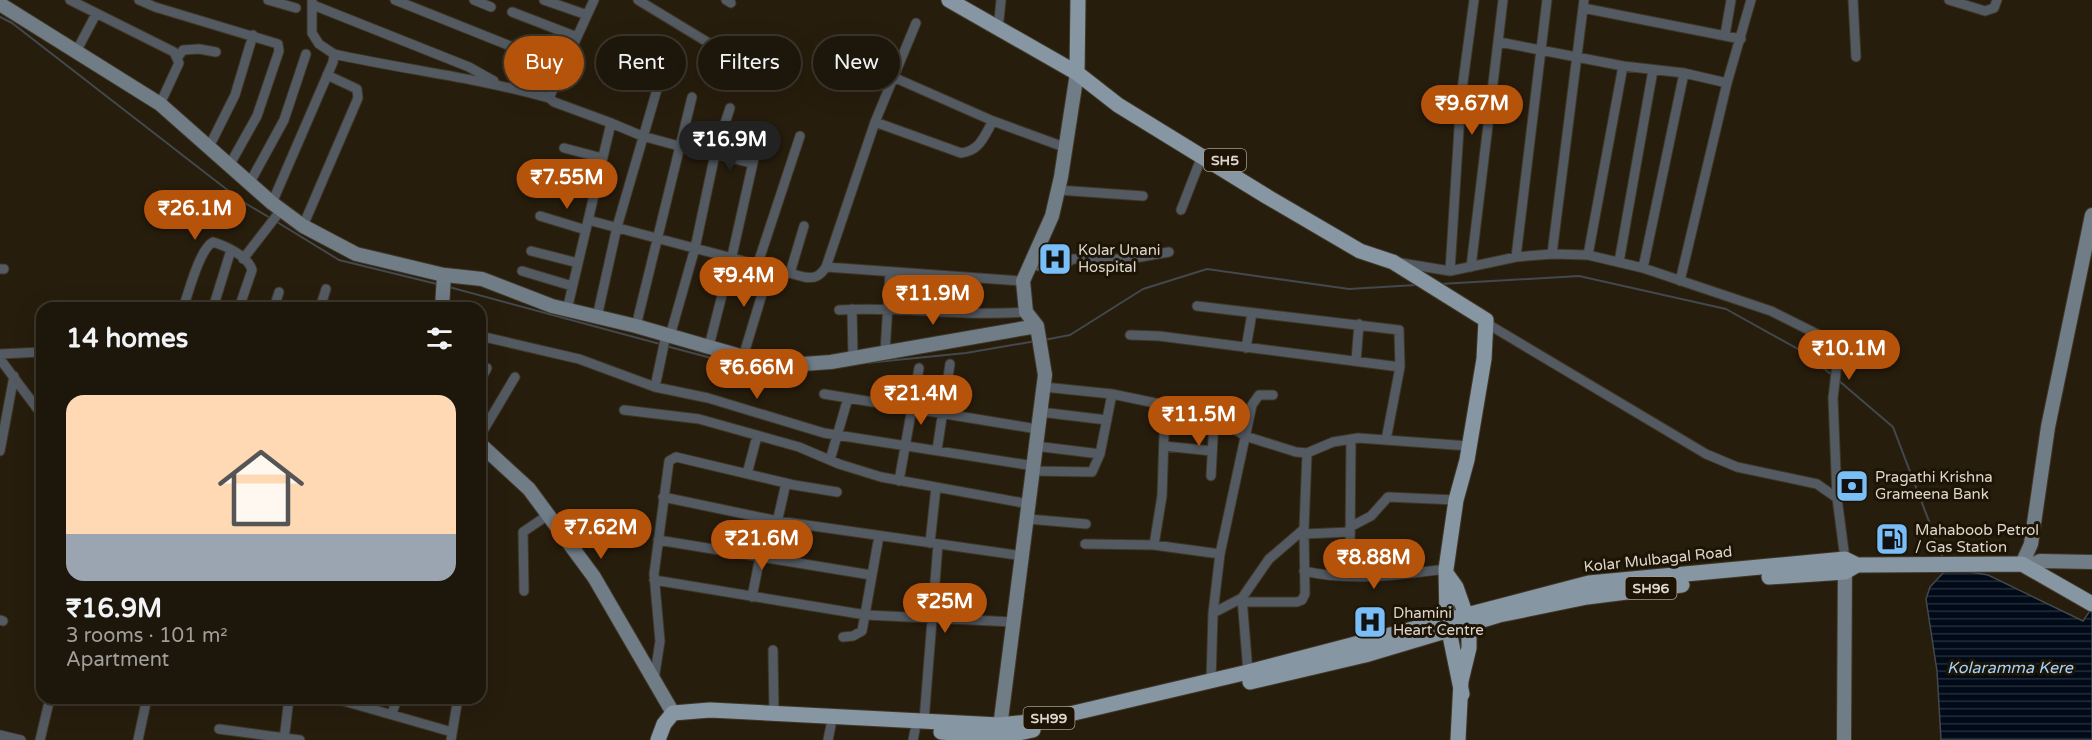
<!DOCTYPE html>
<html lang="en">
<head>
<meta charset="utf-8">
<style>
	body { margin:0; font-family:"Varela Round",sans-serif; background:#2a2318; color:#f1f3f6; height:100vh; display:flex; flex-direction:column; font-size:22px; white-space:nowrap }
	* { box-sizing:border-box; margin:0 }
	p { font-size:20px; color:#a09f9c }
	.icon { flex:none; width:33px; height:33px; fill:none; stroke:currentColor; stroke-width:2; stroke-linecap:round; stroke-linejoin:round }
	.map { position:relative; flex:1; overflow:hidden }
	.side { position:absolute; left:36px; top:302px; width:450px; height:402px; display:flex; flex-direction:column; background:#1d160a; border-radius:18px; box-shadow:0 6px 24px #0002,0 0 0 2px #3b352b }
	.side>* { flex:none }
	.banner { position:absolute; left:504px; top:36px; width:570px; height:54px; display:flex; gap:12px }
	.price { position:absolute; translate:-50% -51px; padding:0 14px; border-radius:21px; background:#b45309; color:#fff; font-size:20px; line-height:39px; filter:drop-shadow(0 2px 3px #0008) }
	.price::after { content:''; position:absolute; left:50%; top:36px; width:18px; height:14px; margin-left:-9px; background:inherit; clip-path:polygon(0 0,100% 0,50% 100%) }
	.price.on { background:#222; color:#fff }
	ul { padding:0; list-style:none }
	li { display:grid; align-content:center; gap:12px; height:318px; padding:0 30px }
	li+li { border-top:2px solid #3b352b }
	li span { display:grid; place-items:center; height:186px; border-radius:18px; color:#555 }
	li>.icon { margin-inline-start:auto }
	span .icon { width:108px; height:108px; fill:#fffc; stroke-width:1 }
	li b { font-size:26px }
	h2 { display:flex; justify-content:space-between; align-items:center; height:72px; padding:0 30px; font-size:26px }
	.chip { padding:0 21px; border-radius:27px; background:#1d160a; box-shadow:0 6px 24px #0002,0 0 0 2px #3b352b; font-size:21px; line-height:54px }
	.chip.on { background:#b45309; color:#fff }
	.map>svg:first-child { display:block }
	.water { fill:url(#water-rules); stroke:#42484e; stroke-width:1.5 }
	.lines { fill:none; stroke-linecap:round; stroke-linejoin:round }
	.stream { stroke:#42484e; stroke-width:2 }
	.street-casing { stroke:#403728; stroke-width:11 }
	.secondary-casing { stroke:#403728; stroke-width:16 }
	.primary-casing { stroke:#403728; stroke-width:17 }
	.street { stroke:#535a61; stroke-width:9 }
	.secondary { stroke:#707c86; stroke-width:14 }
	.primary { stroke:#8796a3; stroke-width:15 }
	.labels { text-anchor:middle; stroke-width:6; stroke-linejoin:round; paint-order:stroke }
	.shield { fill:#1d1405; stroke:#a39c90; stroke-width:1.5 }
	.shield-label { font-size:14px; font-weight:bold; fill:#ddd7cc }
	.poi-label { font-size:15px; fill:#ddd7cc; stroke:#1d1405; text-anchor:start }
	.street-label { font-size:15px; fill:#ddd7cc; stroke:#1d1405 }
	.water-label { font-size:16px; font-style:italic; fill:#a2d3fe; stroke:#1d1405 }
</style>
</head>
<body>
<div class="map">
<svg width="2092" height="740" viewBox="0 0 2092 740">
	<defs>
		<pattern id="water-rules" width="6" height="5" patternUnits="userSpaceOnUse" patternTransform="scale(1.5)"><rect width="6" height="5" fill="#000a18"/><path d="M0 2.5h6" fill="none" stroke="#252d38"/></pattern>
	</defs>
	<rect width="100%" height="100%" fill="#271d0d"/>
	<path class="water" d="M1958,570L1988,575L2083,621L2092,608V740H1941L1937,671L1926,599L1930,587L1944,572Z"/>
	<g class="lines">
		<path class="stream" d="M0,17L12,23L243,202L272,219
			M277,222L339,260L437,284
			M1440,284L1579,276L1726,309L1805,353L1833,376
			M449,287L660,344
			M1044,340L1070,335L1143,289L1207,269L1349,289L1416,285
			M666,346L764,372H774
			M866,363L966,353L1036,341
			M1838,380L1893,427L1943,558"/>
		<g class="street-casing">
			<path id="street" d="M70,0L174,52L179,63L160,104
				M139,0L155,7L278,44L279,51L257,116L229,166
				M268,0L296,8
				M395,0L563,67
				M474,0L491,7
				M544,0L587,15
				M638,0L722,51
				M726,0L731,3
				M1853,0L1856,57
				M1949,0L1985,11L1994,8L1997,0
				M313,5L469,67L494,81
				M1583,8L1741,39
				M512,12L577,37
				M999,20L1001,0
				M1725,35L1731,0
				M1499,42L1623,66L1684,73L1727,83
				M77,50L96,14
				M334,54C406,70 479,78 549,98
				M178,57L183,50L199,49L216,52
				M893,77L993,121L1064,147
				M875,122L961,153C980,151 984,136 993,121
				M611,123L642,136L679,146
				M564,148L602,158
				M208,149L235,95L253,35
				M715,154L751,163
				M553,181L594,193
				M249,184L284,120L306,54
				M1058,190L1143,196
				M272,203L333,62L334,54L319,44L312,33V0
				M1181,210L1202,156
				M540,216L586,230
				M588,220L804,277C815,279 820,276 826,267L875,122L916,23
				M303,226L358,98L357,89L327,75
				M531,251L578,263
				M1552,254L1584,0
				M1588,255L1623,66
				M1516,257L1547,0
				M243,259L281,210
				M1619,262L1653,70
				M758,263L800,136
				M1401,263L1450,271L1516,257L1552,254L1588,255L1643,268L1771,311L1825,338L1838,356L1833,398L1837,498L1845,559
				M1028,265L1062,268L1072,259H1129L1169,252
				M826,267L1023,281
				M1471,267L1503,0
				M1643,268L1684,73
				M0,269H4
				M522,271L572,286
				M1450,271L1461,97L1474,0
				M790,273L804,226
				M1680,281L1727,83L1751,0
				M1197,306L1399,330L1400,367L1386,440
				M183,308C189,292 199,250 213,242C226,246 248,256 252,270L239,308
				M213,308L231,250
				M274,308L279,292
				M320,308L326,289
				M404,308V307
				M852,309L853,358
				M567,310L611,123L554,102L549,98L594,0
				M839,310C901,306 963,317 1026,312
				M597,317L617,227L658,86
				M1486,320L1491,326L1706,454L1737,467L1817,484L1837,498
				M636,326L692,97
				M1130,335L1159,336L1400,367
				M480,336L579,359L655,387L708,398L824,433L1034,466
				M670,336L695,248L715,154L730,108
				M709,346L732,256L761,127
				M1246,348L1252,313
				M885,352L890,272
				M0,354L42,352
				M743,357L770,268
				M0,359L42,415
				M1356,361L1359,324
				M480,381L487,368
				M655,387L666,335
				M1044,387L1112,394L1165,405L1225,423L1245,436L1296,452L1307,453L1333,442L1358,438L1469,446
				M824,394L1037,429
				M624,410L699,419L799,447L839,464L881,477L1029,504
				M1040,412L1107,420
				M480,436L515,377
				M1351,439L1350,549L1374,563L1378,577
				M1035,446L1100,454
				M1164,446L1212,451
				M937,450L950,364
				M0,451L14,376
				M830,460L848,398
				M1033,471L1092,472L1100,454L1112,394
				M747,474L757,436
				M1211,476L1214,420
				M899,481L919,368
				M663,497L778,521L1023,556
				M1028,519L1086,524
				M1350,527L1371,516L1388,497L1456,500
				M1304,534L1350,532
				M658,540L871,575
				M930,543L936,487
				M1085,544L1154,545L1220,554
				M1154,545L1162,496L1165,405
				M769,558L786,483
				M1304,571C1352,582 1398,575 1446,569
				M654,580L866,615L1014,622
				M524,591L523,532L548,515
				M752,597L760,557
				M1242,598L1248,672
				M1243,602H1297L1302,600L1305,594L1304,529
				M1213,613L1242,598L1269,559L1304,529L1307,453
				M0,620L3,621
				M843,637L853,636L862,631L879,536
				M773,650L774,714
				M654,680L660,641L654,574L669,461L676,457L794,485L837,492
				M1211,681L1213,613L1220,554L1252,405L1259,395H1273
				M333,698L452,732
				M392,714L397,698
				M924,721L938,544
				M219,729L300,740
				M0,735L21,740
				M40,740L50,698
				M138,740L147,698
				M284,740L289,698
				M451,740L458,698
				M828,740L831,725
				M913,740L915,730"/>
		</g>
		<g class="secondary-casing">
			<path id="secondary" d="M0,4L160,104L272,203L303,226L356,254L444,275L442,308
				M445,275L482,279L552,306L636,326L775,366L831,362L1037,326
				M480,444L529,489L594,577L673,713
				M2022,564L2031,544L2048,427L2092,215
				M2028,567L2040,561L2092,562
				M999,735L1045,375L1037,326L1026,312L1023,281L1052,216L1061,177L1077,73
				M1844,740L1845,562"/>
		</g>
		<g class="primary-casing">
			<path id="primary" d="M949,0L1077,73L1118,105L1266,196L1360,251L1393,262L1486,320L1484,359L1467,460L1456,500L1446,569L1447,621L1462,694
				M1077,73L1078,0
				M1446,573L1456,587L1469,624V648L1461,681L1458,740
				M1769,577L1845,572L1857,565
				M1250,682L1365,655L1499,615L1587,597L1682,585
				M941,732L999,737L1033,730
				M658,740L664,724L673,713L710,710L999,725L1040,721L1248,672L1589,583L1845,559L1857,565L2022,564L2092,604"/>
		</g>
		<use href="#street" class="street"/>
		<use href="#secondary" class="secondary"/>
		<use href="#primary" class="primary"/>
	</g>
	<defs>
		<g id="hospital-square" transform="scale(1.725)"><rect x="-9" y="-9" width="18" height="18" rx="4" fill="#7abef8" stroke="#1d1405"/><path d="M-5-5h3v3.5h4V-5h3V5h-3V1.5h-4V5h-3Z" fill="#111"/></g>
		<g id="bank-square" transform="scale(1.725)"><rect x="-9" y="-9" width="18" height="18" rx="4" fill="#7abef8" stroke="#1d1405"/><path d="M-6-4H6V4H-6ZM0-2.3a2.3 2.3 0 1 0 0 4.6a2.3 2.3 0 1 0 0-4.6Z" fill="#111"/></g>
		<g id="fuel-square" transform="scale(1.725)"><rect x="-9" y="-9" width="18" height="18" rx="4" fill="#7abef8" stroke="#1d1405"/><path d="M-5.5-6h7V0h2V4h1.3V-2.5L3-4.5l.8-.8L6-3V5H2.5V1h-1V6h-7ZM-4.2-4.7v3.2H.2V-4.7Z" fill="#111"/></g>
	</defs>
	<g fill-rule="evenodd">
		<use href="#hospital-square" x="1055" y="259"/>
		<use href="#bank-square" x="1852" y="486"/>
		<use href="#fuel-square" x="1892" y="539"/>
		<use href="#hospital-square" x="1370" y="622"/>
	</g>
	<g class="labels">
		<g class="shield">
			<rect x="1204" y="149" width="42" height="22" rx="4.5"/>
			<rect x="1625.5" y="577" width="51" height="22" rx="4.5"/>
			<rect x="1023.5" y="707" width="51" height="22" rx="4.5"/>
		</g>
		<g class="shield-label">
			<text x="1225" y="165">SH5</text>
			<text x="1651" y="593">SH96</text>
			<text x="1049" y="723">SH99</text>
		</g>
		<g class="poi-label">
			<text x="1078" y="255">Kolar Unani<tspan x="1078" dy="17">Hospital</tspan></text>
			<text x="1875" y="482">Pragathi Krishna<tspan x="1875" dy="17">Grameena Bank</tspan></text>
			<text x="1915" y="535">Mahaboob Petrol<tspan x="1915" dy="17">/ Gas Station</tspan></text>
			<text x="1393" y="618">Dhamini<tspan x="1393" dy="17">Heart Centre</tspan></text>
		</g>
		<g class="street-label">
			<text transform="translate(1658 559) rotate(-6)" y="5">Kolar Mulbagal Road</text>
		</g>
		<g class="water-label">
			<text x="2010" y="673">Kolaramma Kere</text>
		</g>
	</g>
</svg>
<b class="price" style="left:1472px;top:136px">₹9.67M</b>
<b class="price on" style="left:730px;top:172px">₹16.9M</b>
<b class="price" style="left:567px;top:210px">₹7.55M</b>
<b class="price" style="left:195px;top:241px">₹26.1M</b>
<b class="price" style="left:744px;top:308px">₹9.4M</b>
<b class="price" style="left:933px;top:326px">₹11.9M</b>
<b class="price" style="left:1849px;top:381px">₹10.1M</b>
<b class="price" style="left:757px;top:400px">₹6.66M</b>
<b class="price" style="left:921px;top:426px">₹21.4M</b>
<b class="price" style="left:1199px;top:447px">₹11.5M</b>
<b class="price" style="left:601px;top:560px">₹7.62M</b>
<b class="price" style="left:762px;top:571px">₹21.6M</b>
<b class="price" style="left:1374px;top:590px">₹8.88M</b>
<b class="price" style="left:945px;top:634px">₹25M</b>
<div class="banner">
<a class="chip on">Buy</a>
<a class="chip">Rent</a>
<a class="chip">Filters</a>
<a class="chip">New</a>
</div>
<section class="side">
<h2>14 homes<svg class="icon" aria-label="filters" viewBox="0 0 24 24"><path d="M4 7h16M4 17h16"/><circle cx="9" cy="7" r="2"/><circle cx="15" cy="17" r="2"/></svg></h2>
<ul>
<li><span style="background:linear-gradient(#ffd9b3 75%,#9aa5b1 0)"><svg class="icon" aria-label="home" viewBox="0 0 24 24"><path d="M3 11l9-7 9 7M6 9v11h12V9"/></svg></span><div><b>₹16.9M</b><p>3 rooms · 101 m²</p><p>Apartment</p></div></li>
</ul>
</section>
</div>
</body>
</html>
